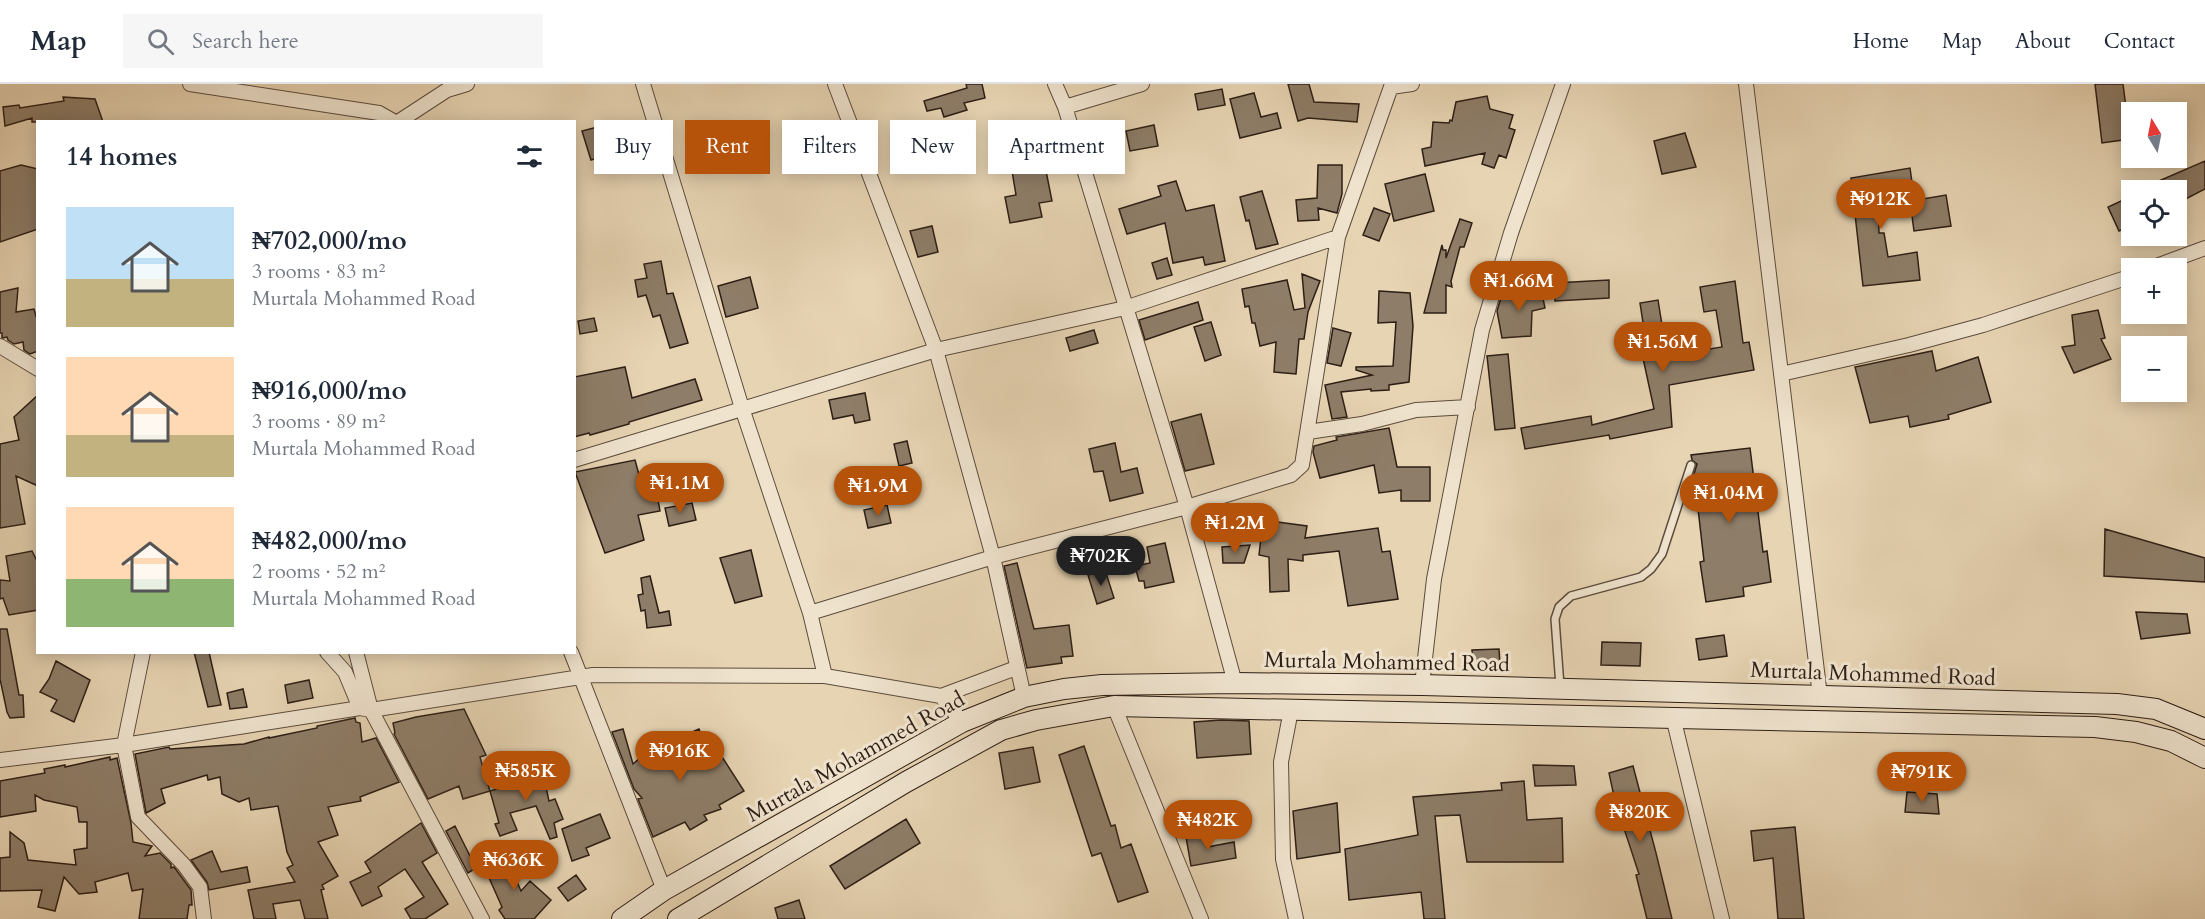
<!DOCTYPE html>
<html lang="en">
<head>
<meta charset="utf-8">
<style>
	body { margin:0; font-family:Cardo,serif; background:#f6f6f7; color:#1f2937; height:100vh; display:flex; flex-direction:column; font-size:22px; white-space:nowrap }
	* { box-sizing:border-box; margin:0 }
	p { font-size:20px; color:#747a83 }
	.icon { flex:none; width:33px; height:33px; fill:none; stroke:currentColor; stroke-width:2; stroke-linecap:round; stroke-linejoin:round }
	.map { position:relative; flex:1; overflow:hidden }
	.drawer { position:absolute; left:36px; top:36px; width:540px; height:534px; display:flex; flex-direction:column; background:#fff; border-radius:0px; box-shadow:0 3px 15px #0003 }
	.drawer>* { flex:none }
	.banner { position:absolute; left:594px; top:36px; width:570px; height:54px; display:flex; gap:12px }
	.needle { width:39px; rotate:350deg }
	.tools { position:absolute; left:2121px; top:18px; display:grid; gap:12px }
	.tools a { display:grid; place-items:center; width:66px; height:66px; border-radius:0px; background:#fff; box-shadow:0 3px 15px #0003; font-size:30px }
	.price { position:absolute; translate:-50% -51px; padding:0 14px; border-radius:21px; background:#b45309; color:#fff; font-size:20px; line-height:39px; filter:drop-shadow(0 2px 3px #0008) }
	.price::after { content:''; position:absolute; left:50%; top:36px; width:18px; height:14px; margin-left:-9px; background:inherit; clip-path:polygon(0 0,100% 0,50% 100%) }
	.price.active { background:#222; color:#fff }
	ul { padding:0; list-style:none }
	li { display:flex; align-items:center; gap:18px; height:150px; padding:0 30px }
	li span { display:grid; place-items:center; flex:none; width:168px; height:120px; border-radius:0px; color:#555 }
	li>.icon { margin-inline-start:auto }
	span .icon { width:72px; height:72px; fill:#fffc; stroke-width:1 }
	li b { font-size:26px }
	h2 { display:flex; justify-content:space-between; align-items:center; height:72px; padding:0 30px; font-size:26px }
	.tag { padding:0 21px; border-radius:0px; background:#fff; box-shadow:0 3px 15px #0003; font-size:21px; line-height:54px }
	.tag.active { background:#b45309; color:#fff }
	header { display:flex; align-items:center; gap:36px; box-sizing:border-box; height:84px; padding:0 30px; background:#fff; border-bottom:2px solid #e0e1e3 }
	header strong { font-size:28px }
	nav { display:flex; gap:33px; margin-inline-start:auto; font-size:21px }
	.search { width:420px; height:54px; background:#f6f6f7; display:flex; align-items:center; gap:15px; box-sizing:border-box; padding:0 21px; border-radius:0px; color:#747a83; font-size:22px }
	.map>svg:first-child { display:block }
	.building { fill:#8e7d68; stroke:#2e1f16; stroke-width:1.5 }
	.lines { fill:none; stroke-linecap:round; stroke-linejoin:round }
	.lane-casing { stroke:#5c4c3d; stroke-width:10 }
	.street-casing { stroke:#5c4c3d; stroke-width:16 }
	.secondary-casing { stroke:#2e1f16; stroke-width:22 }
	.lane { stroke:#efe3ce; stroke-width:7 }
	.street { stroke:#efe3ce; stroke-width:14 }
	.secondary { stroke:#efe3ce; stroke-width:20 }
	.labels { text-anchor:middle; stroke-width:6; stroke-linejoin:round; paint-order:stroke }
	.street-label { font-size:22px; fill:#2e1f16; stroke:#efe3ce }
</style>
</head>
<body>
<header>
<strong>Map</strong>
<div class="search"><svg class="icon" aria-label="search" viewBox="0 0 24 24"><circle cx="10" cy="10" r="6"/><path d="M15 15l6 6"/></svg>Search here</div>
<nav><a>Home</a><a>Map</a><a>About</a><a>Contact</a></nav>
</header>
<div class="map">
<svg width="2205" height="835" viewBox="0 0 2205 835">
	<rect width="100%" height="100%" fill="#e7d4b3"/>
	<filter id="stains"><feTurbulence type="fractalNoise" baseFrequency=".00333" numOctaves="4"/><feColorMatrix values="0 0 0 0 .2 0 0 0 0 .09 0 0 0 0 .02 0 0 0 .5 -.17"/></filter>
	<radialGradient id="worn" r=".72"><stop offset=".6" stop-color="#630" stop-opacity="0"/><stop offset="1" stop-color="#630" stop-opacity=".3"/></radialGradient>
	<path class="building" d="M966,0H982L985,14L964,19L967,26L944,33L941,24L927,27L924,17L967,4Z
		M1288,0H1309L1314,18L1359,20L1357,38L1308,34L1298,37Z
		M2095,0H2123L2130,55L2102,59Z
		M1222,5L1225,21L1198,26L1195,10Z
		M1254,9L1261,33L1277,29L1281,44L1240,54L1230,15Z
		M1487,12L1490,25L1513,31L1509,44L1515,46L1506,74L1499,71L1494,84L1482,80L1485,69L1425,82L1422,65L1431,63L1433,38L1449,39L1450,36L1452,37L1456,18Z
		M63,13L95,15L103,38H32V34L5,42L3,23L19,21L20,24L64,17Z
		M617,38L623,56L612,59L614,69L591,76L582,47Z
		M1154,41L1158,62L1130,67L1126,47Z
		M1685,49L1696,83L1662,90L1654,57Z
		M2205,77V105L2176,120V106H2138Z
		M21,81L38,85V145L0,158V87Z
		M1318,81H1342V110L1337,129L1318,124L1319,136L1298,137L1296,116L1317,114Z
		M1045,82L1052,117L1039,119L1042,133L1010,139L1005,113L1016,111L1012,87Z
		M1910,84L1913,106L1878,112L1879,149H1884L1888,173L1917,168L1920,196L1863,202L1851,94Z
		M1425,90L1434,127L1394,137L1385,100Z
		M1176,97L1186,127L1214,121L1225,177L1205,181L1203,173L1173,179L1165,139L1127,150L1119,125L1161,112L1158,102Z
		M1262,107L1278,160L1256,165L1249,136L1246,137L1240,113Z
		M1946,111L1951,142L1914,147L1910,117Z
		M2132,112V141L2119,147L2108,123Z
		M1374,124L1390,130L1379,157L1363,151Z
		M1460,135L1472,139L1464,163H1460L1451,197L1452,203L1446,201V229H1424L1442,161L1443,166H1446V174Z
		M932,142L938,168L918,173L910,147Z
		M1167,174L1172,191L1157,195L1152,179Z
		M661,177L667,210L673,209L688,259L670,264L660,231L653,233L646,211L638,213L635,196L647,194L644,180Z
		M1302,190L1320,197L1308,228L1304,255H1299L1296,290L1274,288L1276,258L1260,262L1255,239H1252L1249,222L1245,223L1242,205L1287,196L1294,226L1305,224Z
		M750,193L758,224L726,233L718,202Z
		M1609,196V214L1555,217L1554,199Z
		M1735,197L1743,259L1749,258L1754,286L1669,301L1672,343L1610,355L1609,351L1525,365L1521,344L1591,332L1592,341L1654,325L1643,274L1648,271L1640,219L1658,216L1667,272L1722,263L1716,226L1704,228L1700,203Z
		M18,204L16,228L34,225L38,239V267L30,270L24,266L23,258L14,260L8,256L7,253L2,254V249H0V208Z
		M1541,205L1545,224L1532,227L1531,252L1502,254L1497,227L1503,207Z
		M1379,207L1410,209L1413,242L1409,298L1389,301V306L1371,307V305L1341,308L1347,333L1332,335L1325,301L1372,291L1356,286V283L1393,282L1396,238L1378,239Z
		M1198,218L1203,236L1145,256L1139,236Z
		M2098,226L2105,254L2101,255L2111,275L2074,289L2062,263L2075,261L2072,231Z
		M594,234L597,247L580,250L578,237Z
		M1211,238L1221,271L1205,277L1194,243Z
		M1333,244L1351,249L1341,282L1327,279Z
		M1094,246L1098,259L1070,267L1066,254Z
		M1932,267L1936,287L1978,273L1991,318L1948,331L1949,335L1910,343L1908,332L1870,339L1855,283Z
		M1508,270L1515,344L1495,346L1487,272Z
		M625,283L632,314L695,295L702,316L629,338V340L590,351L589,349L574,353V293Z
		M865,309L870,336L855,339L853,331L833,335L829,316Z
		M38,311V402L16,392L25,440L0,444V360L19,356L14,333Z
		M1201,330L1214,380L1185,387L1171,338Z
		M1389,344L1397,383H1430V417H1401V406L1379,409L1374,381L1320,394L1313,368L1314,362L1337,356L1336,353Z
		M907,357L912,379L899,382L894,360Z
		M1115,359L1121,388L1137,384L1143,409L1110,417L1103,387L1094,388L1089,365Z
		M1750,364L1763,468L1767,467L1771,498L1743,503L1744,512L1706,518L1700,478L1704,477L1694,390L1697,380L1692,376L1691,371Z
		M635,376L642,402L655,399L660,427L638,431L644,456L605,469L575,388Z
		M692,419L696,436L669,442L665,424Z
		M887,421L891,439L868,444L864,426Z
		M1263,436L1307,442L1305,454L1378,444L1382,468L1390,467L1398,515L1348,522L1339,467L1303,471V477L1288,475L1289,507L1270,508L1269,473L1259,471Z
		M2105,445L2205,474V498L2104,492Z
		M1165,459L1174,498L1145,504L1144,497H1139L1135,482L1150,479L1147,463Z
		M1250,461L1244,479H1223L1222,463Z
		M751,466L762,512L735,519L720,474Z
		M32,467L38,479V526L9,531L3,514L0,515V496L10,497L6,472Z
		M1017,479L1034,545L1069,541L1073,572L1061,573L1062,579L1027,584L1004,482Z
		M1105,486L1114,514L1097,520L1088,491Z
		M650,492L659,529L669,527L671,541L647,544L645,526L641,527L638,511L643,510L641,494Z
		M2136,528L2187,530L2190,549L2141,555Z
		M0,545H7L19,611H23L24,633L10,634L7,628L0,595Z
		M1724,551L1727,572L1699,576L1696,555Z
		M1602,558L1641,559L1640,582L1601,581Z
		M1499,565L1500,580L1473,581L1472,566Z
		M194,568H209L221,621L208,623Z
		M56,577L90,596L74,638L51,627L57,616L40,608L49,595Z
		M309,596L313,614L288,619L285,601Z
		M243,605L247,623L230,625L227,609Z
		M464,625L486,671L480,673L490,707L463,715L459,702L428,715L394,650L395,649L393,639L416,633Z
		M355,634L356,638L360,639L362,658L376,654L399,698L360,713L361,717L328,723L338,751L318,758L338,792L322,801L324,805L321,806L328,835H305L300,816L273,820L276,835H254L248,806L295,798L287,784L293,781L287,768L278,722L251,726L249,714L239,718L222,710L220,693L208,696L207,691L161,705L165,719L146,729L135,670L169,663L170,665L244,660L269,653V654L317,644V642Z
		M1221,636L1249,637L1251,670L1197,674L1194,638Z
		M623,645L633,680L641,673L646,678L669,658L699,645L709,670L717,665L744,707L719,721L721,725L704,731L707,736L690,746L685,738L653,753L638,715L642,714L634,705L612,648Z
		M1084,662L1111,742L1115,741L1121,764L1131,760L1148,808L1118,818L1101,769L1092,772L1059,671Z
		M1033,663L1040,698L1005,705L999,669Z
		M110,673V676L117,674L131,739L133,758L152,762L145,772L160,769L171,780V784L174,783L177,787L191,806L192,821H189L187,835H139L143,805L132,807L128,789L95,798L97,808L79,810L64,793L55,827L38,823L42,806L0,807V774L10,773V748L24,759L28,776L76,781L74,766L87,764V738H79L77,723L44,716L35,711L36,727L0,733V697L45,689L44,685L65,681V683Z
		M541,680L549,717L555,715L563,735L554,739L557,753L550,755L536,722L510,729L517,746L500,752L495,740L499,739L490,707L525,697L522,684Z
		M1533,681L1574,682L1576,701L1535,702Z
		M1633,682L1656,769L1672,835H1647L1636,791L1639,790L1615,717L1609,689Z
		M1524,697L1527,736L1562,734L1563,778H1467L1460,731L1435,732L1445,835H1424L1421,808L1349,816L1345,765L1418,751L1413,713L1502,706L1501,699Z
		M1907,708L1937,710L1939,730L1905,728Z
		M1337,719L1340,768L1297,775L1293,727Z
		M600,730L610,754L586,764L589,771L572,777L562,745Z
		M906,735L920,759L845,805L830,782Z
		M421,739L437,769L422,778L448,820L425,835H411L405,825L424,813L405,785L378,803L382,812L362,822L350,798L371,788L365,778Z
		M455,742L476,784L468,789L446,747Z
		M1795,743L1804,835H1778L1773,774L1754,777L1751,747Z
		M1205,750L1207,763L1234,758L1236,774L1191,782L1186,753Z
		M212,767L221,788L247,783L250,798L209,806L207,798L191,776Z
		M504,768L521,807L530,797L551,816L534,835H505L499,826L502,823L482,778Z
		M576,791L586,805L568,817L558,804Z
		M799,816L805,835H778L775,824Z"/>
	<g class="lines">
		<g class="lane-casing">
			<path id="lane" d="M1560,602L1555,535L1559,523L1571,512L1641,493L1651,485L1662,470L1691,381"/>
		</g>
		<g class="street-casing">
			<path id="street" d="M190,0L379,29L395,38
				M643,0L742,324L810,529L825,592
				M835,0L936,266L993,473L1024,613
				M1055,0L1065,23L1187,423L1235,599
				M1746,0L1820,612
				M1391,3L1412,0
				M1065,23L1142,0
				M398,38L447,6L467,0
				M2151,184L2205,164
				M0,262L38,285
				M1781,290L1909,261L1983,241L2132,192
				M1308,348L1362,340L1416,326L1468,323
				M574,376L936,266L1125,224L1338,153
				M810,529L993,473L1187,423L1291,391L1302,381L1338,153L1392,0
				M143,568L124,661L138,733L184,781L200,803L204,835
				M327,568L345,588L360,624
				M356,568L371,626L482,835
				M571,568L664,806
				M1422,601L1434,495L1482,246L1511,149L1563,0
				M941,612L1016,584
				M1114,622L1201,835
				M1291,626L1281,678L1283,775L1296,835
				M1673,633L1722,835
				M0,676L124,661L360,624L371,626L593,591L825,592L941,612L962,638"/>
		</g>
		<g class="secondary-casing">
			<path id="secondary" d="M622,835L664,806L962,638L1024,613L1064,605L1102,601L1235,599L1422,601L2117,620L2156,625L2205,645
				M678,835L906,698L1001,646L1036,636L1114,622L2095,643L2136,648L2171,657L2205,674"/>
		</g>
		<use href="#lane" class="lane"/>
		<use href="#street" class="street"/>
		<use href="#secondary" class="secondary"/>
	</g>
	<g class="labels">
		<g class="street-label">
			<text transform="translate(1387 577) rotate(1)" y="8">Murtala Mohammed Road</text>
			<text transform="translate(1873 589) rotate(2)" y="8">Murtala Mohammed Road</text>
			<text transform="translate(855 672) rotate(-29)" y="8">Murtala Mohammed Road</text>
		</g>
	</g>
	<rect width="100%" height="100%" filter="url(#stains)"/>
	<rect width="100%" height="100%" fill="url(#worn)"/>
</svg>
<div class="tools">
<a><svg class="needle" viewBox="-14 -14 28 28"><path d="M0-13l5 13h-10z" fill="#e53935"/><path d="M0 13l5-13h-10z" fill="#747a83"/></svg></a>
<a><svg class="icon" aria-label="locate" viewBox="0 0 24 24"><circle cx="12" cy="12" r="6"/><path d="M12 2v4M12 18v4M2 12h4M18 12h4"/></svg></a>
<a>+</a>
<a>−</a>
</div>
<b class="price" style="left:1881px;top:146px">₦912K</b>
<b class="price" style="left:1519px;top:228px">₦1.66M</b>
<b class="price" style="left:1663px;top:289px">₦1.56M</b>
<b class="price" style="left:680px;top:430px">₦1.1M</b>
<b class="price" style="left:878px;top:433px">₦1.9M</b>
<b class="price" style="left:1729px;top:440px">₦1.04M</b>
<b class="price" style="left:1235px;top:470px">₦1.2M</b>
<b class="price active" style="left:1101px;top:503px">₦702K</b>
<b class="price" style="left:680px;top:698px">₦916K</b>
<b class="price" style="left:526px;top:718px">₦585K</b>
<b class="price" style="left:1922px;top:719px">₦791K</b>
<b class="price" style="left:1640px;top:759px">₦820K</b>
<b class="price" style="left:1208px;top:767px">₦482K</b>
<b class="price" style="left:514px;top:807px">₦636K</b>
<div class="banner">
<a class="tag">Buy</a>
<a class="tag active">Rent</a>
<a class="tag">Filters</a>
<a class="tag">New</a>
<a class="tag">Apartment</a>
</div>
<section class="drawer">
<h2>14 homes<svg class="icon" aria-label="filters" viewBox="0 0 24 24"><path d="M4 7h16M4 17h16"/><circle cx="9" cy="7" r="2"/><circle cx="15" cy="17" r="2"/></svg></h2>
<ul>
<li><span style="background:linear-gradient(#bfe0f5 60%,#c2b280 0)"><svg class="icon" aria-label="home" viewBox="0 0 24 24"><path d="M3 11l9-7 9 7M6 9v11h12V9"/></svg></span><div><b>₦702,000/mo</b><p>3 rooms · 83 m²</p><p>Murtala Mohammed Road</p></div></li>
<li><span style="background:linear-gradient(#ffd9b3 65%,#c2b280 0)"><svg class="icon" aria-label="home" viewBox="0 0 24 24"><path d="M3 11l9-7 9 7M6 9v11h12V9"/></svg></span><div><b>₦916,000/mo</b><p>3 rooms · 89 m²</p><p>Murtala Mohammed Road</p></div></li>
<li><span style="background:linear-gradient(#ffd9b3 60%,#8fb573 0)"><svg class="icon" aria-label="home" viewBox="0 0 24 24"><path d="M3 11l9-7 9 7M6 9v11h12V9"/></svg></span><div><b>₦482,000/mo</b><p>2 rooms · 52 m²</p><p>Murtala Mohammed Road</p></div></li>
</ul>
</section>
</div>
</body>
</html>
